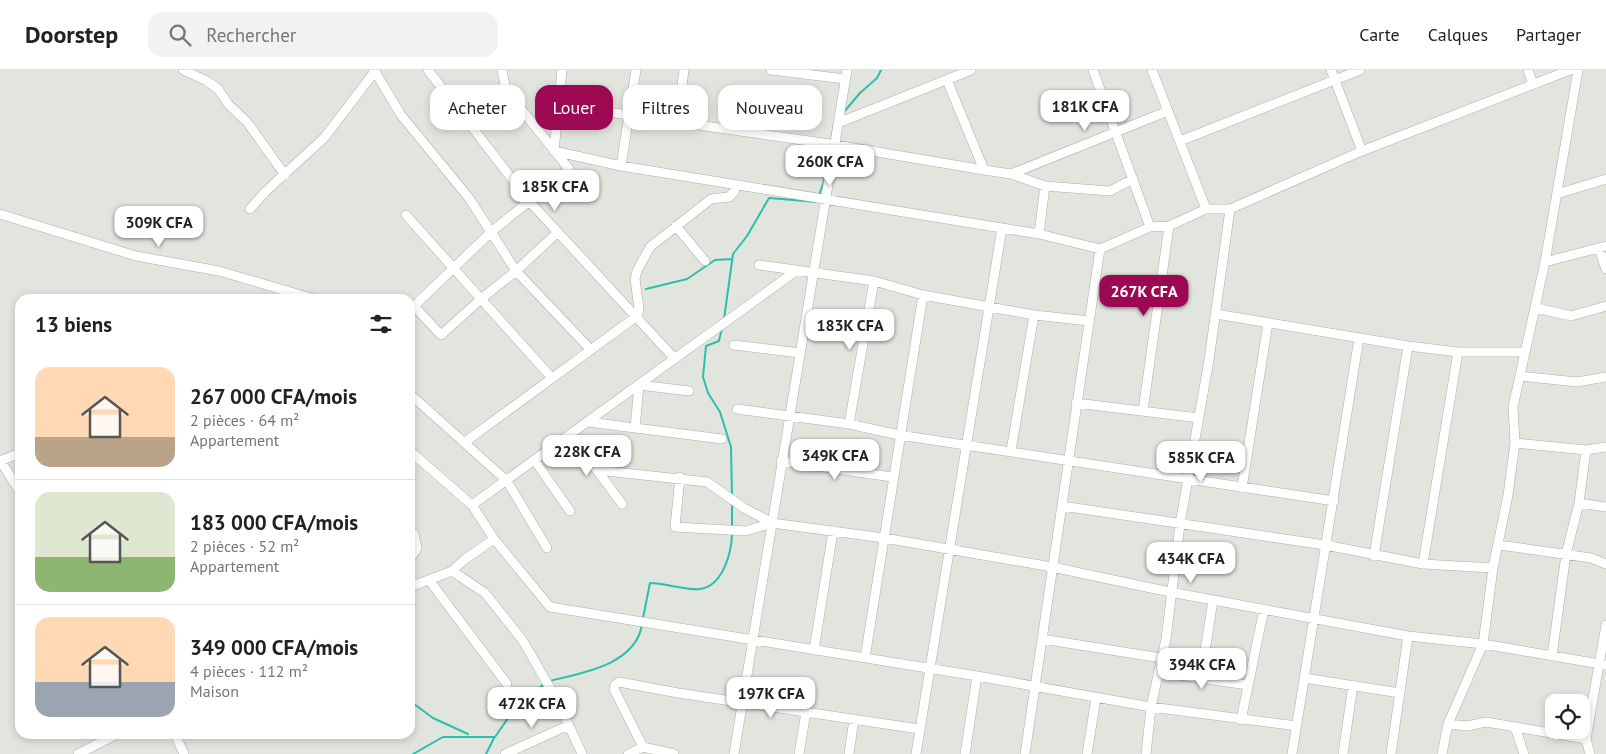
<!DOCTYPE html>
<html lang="fr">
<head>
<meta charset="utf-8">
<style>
	body { margin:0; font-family:"PT Sans",sans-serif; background:#f2f2f2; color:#222; height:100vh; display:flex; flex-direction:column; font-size:19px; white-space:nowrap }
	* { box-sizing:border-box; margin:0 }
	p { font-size:16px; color:#767676 }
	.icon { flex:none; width:28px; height:28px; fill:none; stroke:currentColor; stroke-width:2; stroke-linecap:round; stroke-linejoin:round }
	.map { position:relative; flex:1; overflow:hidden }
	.panel { position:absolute; left:15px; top:224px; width:400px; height:445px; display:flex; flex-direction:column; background:#fff; border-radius:15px; box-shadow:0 2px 8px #0003 }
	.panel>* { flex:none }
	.top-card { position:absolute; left:430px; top:15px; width:475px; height:45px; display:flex; gap:10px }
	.tools { position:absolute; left:1545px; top:624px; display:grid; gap:10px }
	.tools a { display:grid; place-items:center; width:45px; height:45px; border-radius:10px; background:#fff; box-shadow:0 2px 8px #0003; font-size:25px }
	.price { position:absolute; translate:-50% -42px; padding:0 11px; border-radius:10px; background:#fff; color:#222; font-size:16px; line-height:32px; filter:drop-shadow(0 1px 2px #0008) }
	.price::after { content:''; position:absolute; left:50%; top:30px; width:15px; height:11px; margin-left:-8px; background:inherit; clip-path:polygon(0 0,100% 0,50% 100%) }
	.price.selected { background:#9d0853; color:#fff }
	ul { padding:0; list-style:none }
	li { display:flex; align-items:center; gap:15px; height:125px; padding:0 20px }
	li+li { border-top:1px solid #e0e0e0 }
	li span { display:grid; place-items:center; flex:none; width:140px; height:100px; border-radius:15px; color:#555 }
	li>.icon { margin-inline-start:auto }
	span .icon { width:60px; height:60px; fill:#fffc; stroke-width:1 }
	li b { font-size:21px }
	h2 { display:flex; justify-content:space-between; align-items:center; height:60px; padding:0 20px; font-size:21px }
	.tag { padding:0 18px; border-radius:15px; background:#fff; box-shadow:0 2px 8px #0003; font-size:18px; line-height:45px }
	.tag.selected { background:#9d0853; color:#fff }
	header { display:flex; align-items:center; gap:30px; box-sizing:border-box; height:70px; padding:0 25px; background:#fff; border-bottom:1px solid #e0e0e0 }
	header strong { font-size:24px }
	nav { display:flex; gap:28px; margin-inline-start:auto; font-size:18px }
	.search { width:350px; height:45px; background:#f2f2f2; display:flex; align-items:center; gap:12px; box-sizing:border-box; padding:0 18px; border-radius:15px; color:#767676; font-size:19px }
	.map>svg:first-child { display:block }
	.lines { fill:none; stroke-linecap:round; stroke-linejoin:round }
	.stream { stroke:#2abfaa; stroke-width:2 }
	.minor-casing { stroke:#abafa8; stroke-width:10 }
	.minor { stroke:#fff; stroke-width:9 }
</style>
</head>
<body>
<header>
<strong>Doorstep</strong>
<div class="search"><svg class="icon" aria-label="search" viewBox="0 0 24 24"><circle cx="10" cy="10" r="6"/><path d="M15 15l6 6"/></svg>Rechercher</div>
<nav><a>Carte</a><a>Calques</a><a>Partager</a></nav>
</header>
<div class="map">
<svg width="1606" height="684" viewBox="0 0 1606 684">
	<rect width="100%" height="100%" fill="#e2e5de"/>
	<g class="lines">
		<path class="stream" d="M843,43L860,23L877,8L881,0
			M831,72L834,55
			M819,125L825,108
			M646,219L687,209L715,190L732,189
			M724,249L733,184L747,166L769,128L817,132
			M722,258L719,271L706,276L703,307L708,323L720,342L731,377L732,425
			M732,432V458
			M643,548L650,513C664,513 689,521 700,519C723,516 732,482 732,462
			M549,611C582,603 635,595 642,555
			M410,631L433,648L468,664
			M413,684L443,667H495L513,641L545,613
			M486,684L494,668"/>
		<g class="minor-casing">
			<path id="minor" d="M183,0L207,11L218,19L229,35L247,52L285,105
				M374,0L401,45L469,128L516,201L481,229L552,308
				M428,0L529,131L675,289
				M562,0L554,81L621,96L1039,164L1100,179L1150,157L1169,156L1206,139H1230L1362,81L1570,0
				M771,0L845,9
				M1093,0L1150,157
				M1152,0L1206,139
				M1331,0L1362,81
				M1528,0L1533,14
				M947,10L984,100
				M559,35L830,74L984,100L1011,104L1045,116L1110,121L1133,109
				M677,52L684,0
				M838,53L971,0
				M1180,71L1360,0
				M621,96L636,0
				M1011,104L1168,41
				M1557,124L1606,109
				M250,139L265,122L324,68L376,0
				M0,144L136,186L219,201L314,229
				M406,145L481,229L441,265L414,236L491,162L569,99L506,20L502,0
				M676,156L705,191
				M558,162L516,201L591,280
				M1039,164L1045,116
				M1599,178L1606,199
				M1545,192L1606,176
				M759,195L874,211L923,225L1034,245L1089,251
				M1536,238L1571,246L1606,236
				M1216,244L1408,276L1458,282H1525
				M734,275L800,283
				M1520,306L1577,312L1606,307
				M410,324L507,411L547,478
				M1076,333L1199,348
				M737,339L849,354L899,365L1334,431
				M1143,341L1169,156
				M588,352L722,369
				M849,354L874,211
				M635,358L639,315L689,321
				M568,367L597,400L622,434
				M465,372L637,246L639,239L635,209L637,201L650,177L711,129L729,127L734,122L736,115
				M1515,373L1586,380L1606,377
				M410,381L472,435L494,469L550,537L977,606L1151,637L1297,656
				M1011,381L1034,245
				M0,390L20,422
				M0,391L20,383
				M535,391L570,441
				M781,391L892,407
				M597,400L707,412L744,438L772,453L884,468L1052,497L1170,522L1408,566L1483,574L1606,595
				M680,407L675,457L746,461L772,453
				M1242,418L1268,253
				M1579,433L1606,437
				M472,435L796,201
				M1062,436L1325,475L1423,494L1493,498
				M410,460L414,464L417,478L410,489
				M1499,475L1591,488L1606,494
				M1374,486L1408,276
				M1423,494L1458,282
				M452,501L485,523L523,571L558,632L582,684
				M429,510L507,614
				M410,517L452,501L464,490L494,469
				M1042,569L1161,588
				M814,580L833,461
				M1552,586L1566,484L1579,433L1586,380
				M865,588L923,225
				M1158,602L1248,615
				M1201,607L1213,530
				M1304,608L1400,623
				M1241,650L1264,539
				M1448,654L1467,656L1486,652L1586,669L1590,684
				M1515,657L1524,684
				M175,664L184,684
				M1586,669L1606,555
				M643,677L614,619L615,615L619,612L678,623L919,659
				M78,684L117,664
				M505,684L569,655
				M628,684L643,677L674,684
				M734,684L847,0
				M799,684L806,642
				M849,684L854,649
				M916,684L1002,158
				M965,684L977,606
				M1025,684L1100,179
				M1087,684L1096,628
				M1146,684L1151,637L1166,569L1180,454L1209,290L1230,139
				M1292,684L1359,268
				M1343,684L1353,615
				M1391,684L1408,566
				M1442,684L1448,654L1483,574L1493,498L1508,425L1515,373L1513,337L1545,192L1578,0"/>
		</g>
		<use href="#minor" class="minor"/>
	</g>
</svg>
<div class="tools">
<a><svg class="icon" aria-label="locate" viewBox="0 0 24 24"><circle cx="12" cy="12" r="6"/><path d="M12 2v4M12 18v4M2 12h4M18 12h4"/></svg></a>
</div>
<b class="price" style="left:1085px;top:62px">181K CFA</b>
<b class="price" style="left:830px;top:117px">260K CFA</b>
<b class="price" style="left:555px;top:142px">185K CFA</b>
<b class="price" style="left:159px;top:178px">309K CFA</b>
<b class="price selected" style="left:1144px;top:247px">267K CFA</b>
<b class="price" style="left:850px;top:281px">183K CFA</b>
<b class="price" style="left:587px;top:407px">228K CFA</b>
<b class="price" style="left:835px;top:411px">349K CFA</b>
<b class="price" style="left:1201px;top:413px">585K CFA</b>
<b class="price" style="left:1191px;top:514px">434K CFA</b>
<b class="price" style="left:1202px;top:620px">394K CFA</b>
<b class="price" style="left:771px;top:649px">197K CFA</b>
<b class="price" style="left:532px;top:659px">472K CFA</b>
<div class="top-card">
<a class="tag">Acheter</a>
<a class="tag selected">Louer</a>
<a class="tag">Filtres</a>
<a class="tag">Nouveau</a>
</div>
<section class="panel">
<h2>13 biens<svg class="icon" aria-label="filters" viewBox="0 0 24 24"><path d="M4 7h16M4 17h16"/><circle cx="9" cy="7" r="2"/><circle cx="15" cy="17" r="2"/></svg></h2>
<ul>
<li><span style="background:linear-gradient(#ffd9b3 70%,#b9a48a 0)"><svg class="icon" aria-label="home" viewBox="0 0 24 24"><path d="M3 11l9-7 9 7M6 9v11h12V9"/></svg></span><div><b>267 000 CFA/mois</b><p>2 pièces · 64 m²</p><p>Appartement</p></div></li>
<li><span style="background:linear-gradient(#dfe7d0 65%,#8fb573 0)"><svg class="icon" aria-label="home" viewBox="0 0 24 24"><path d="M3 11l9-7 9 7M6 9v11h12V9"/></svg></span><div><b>183 000 CFA/mois</b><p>2 pièces · 52 m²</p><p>Appartement</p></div></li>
<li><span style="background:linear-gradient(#ffd9b3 65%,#9aa5b1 0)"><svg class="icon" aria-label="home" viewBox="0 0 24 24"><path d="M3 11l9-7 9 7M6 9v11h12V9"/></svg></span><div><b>349 000 CFA/mois</b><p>4 pièces · 112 m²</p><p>Maison</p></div></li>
</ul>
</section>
</div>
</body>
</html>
